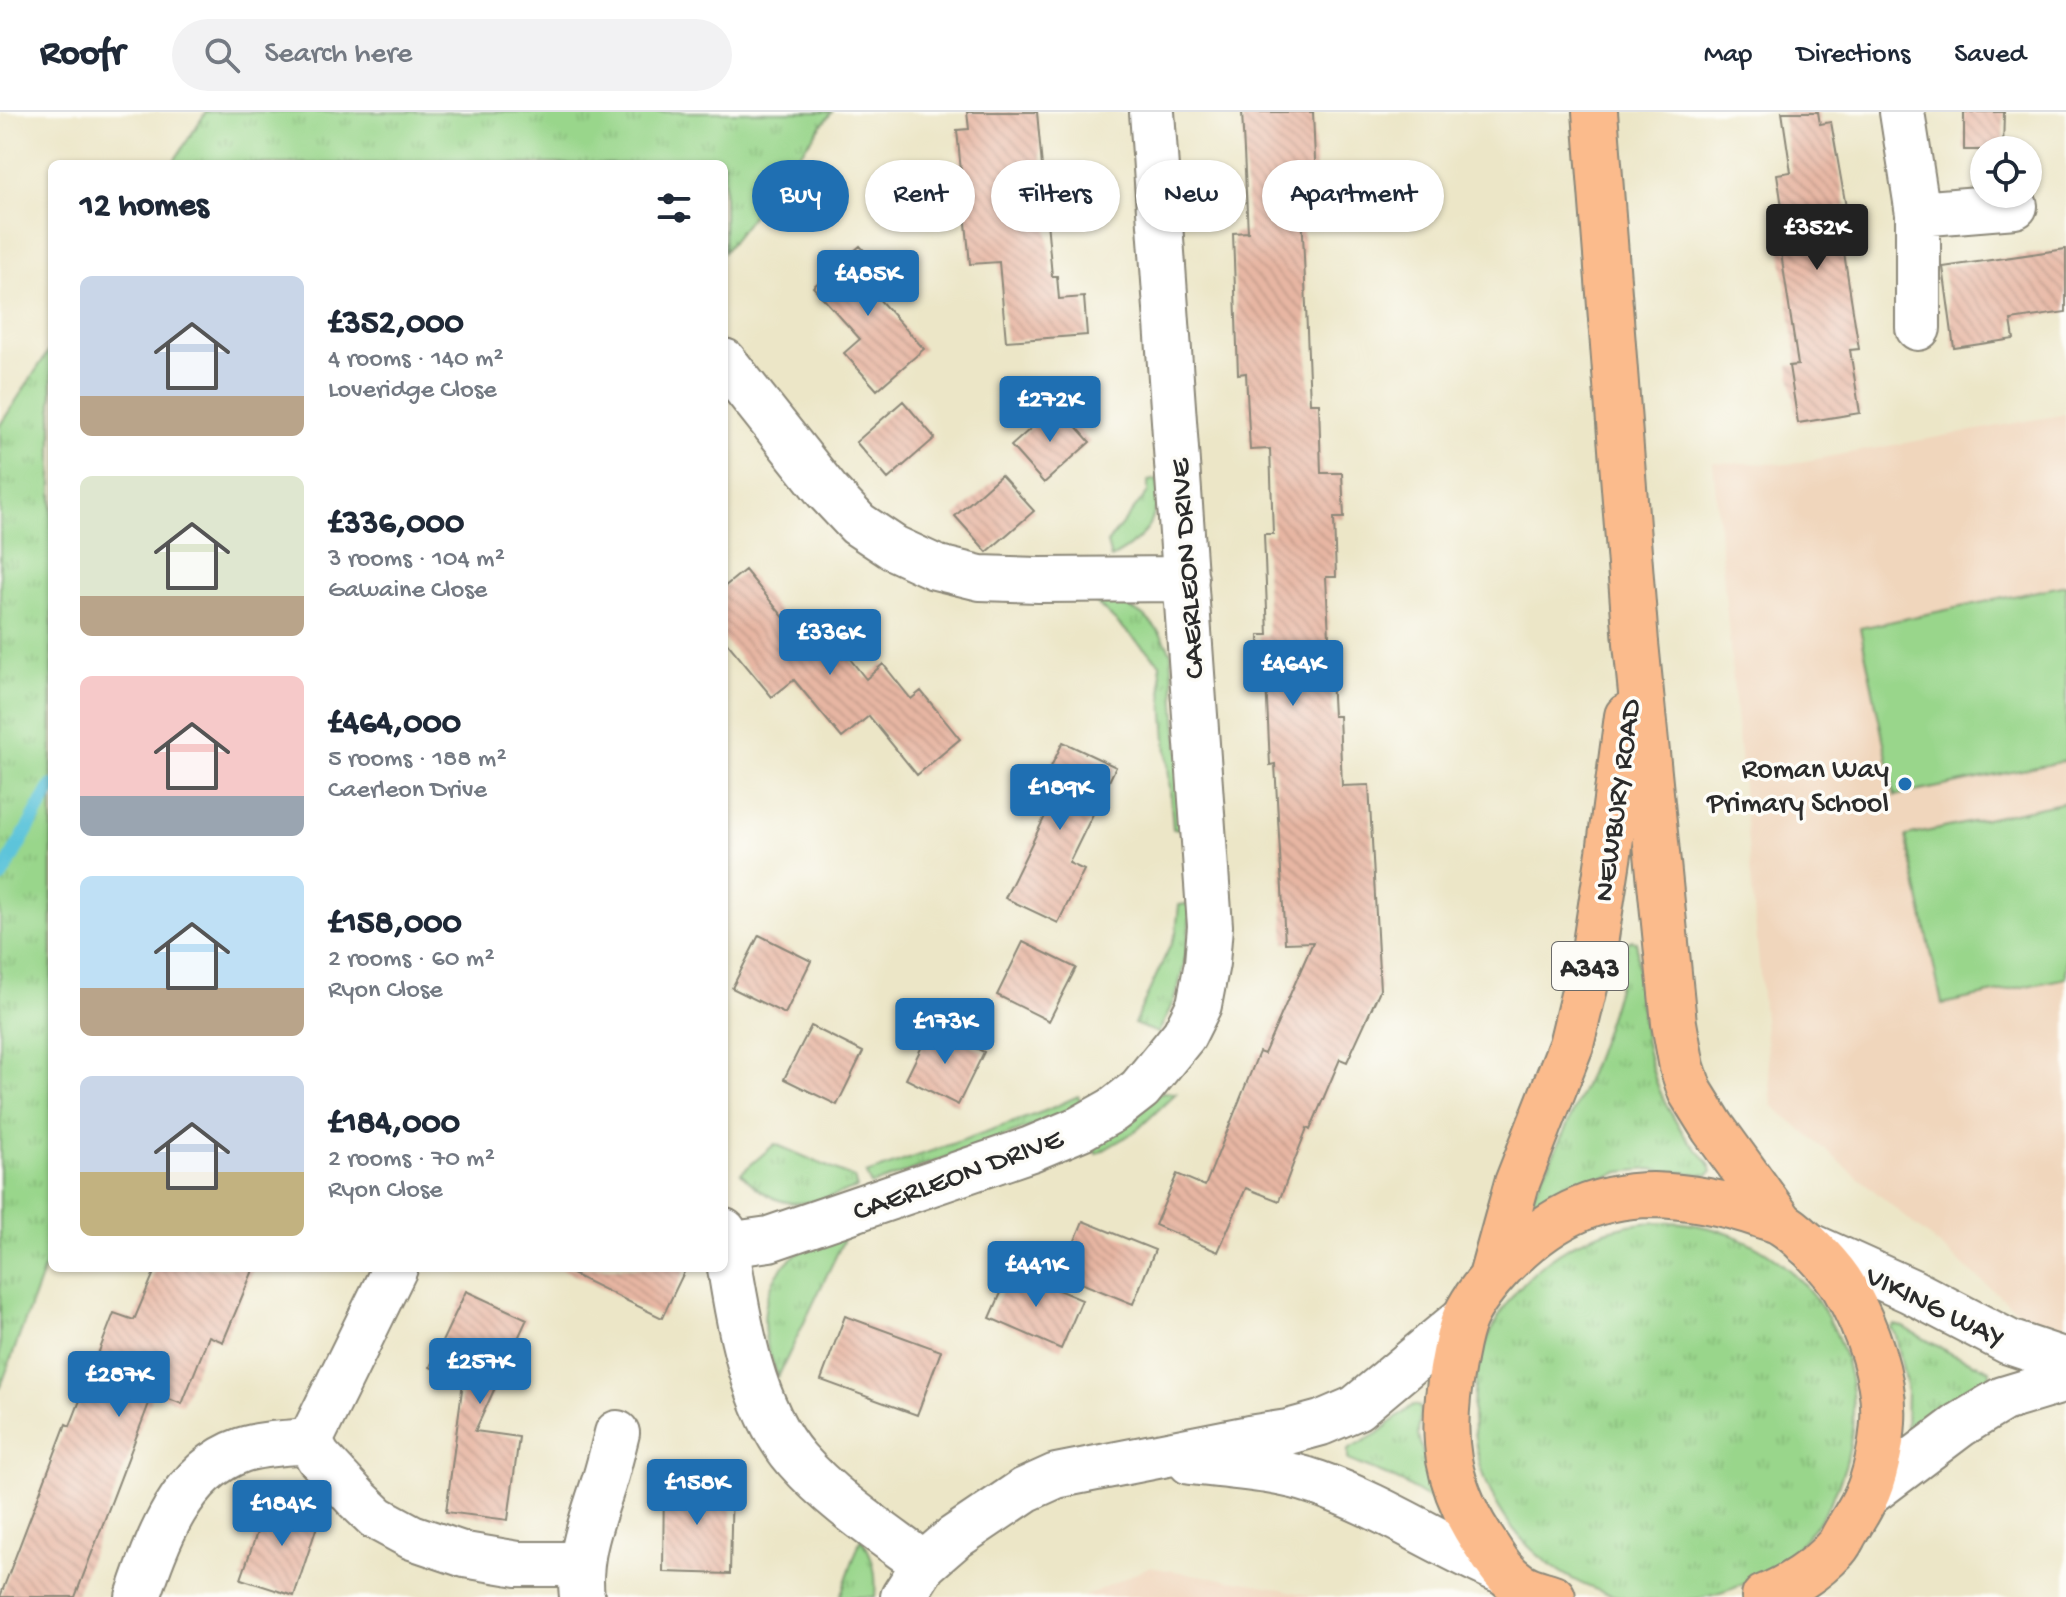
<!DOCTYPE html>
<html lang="en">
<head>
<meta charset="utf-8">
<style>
	body { margin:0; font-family:"Gochi Hand",sans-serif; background:#f2f2f3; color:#1f2937; height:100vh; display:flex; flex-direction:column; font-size:30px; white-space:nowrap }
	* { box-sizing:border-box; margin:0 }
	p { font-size:26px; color:#747a83 }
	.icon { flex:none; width:44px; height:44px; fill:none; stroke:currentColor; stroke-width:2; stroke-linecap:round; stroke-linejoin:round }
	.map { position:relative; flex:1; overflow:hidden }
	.panel { position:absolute; left:48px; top:48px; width:680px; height:1112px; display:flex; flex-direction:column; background:#fff; border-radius:12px; box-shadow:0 2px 6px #0004 }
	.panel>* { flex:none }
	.banner { position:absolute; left:752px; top:48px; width:760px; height:72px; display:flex; gap:16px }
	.controls { position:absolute; left:1970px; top:24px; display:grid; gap:16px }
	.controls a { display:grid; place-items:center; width:72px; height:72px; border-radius:50%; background:#fff; box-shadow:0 2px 6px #0004; font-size:40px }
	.price { position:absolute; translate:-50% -68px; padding:0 18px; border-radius:8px; background:#1f6fb2; color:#fff; font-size:26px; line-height:52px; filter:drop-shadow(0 2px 4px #0008) }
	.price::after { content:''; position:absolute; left:50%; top:48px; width:24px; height:18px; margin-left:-12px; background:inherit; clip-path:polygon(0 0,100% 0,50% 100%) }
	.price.selected { background:#222; color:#fff }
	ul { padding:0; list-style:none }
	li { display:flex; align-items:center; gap:24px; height:200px; padding:0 32px }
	li span { display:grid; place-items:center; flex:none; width:224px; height:160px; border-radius:12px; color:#555 }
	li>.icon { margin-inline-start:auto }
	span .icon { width:96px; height:96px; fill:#fffc; stroke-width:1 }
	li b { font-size:34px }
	h2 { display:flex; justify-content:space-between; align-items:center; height:96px; padding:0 32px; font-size:34px }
	.tag { padding:0 28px; border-radius:36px; background:#fff; box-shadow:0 2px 6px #0004; font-size:28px; line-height:72px }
	.tag.selected { background:#1f6fb2; color:#fff }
	header { display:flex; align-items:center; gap:48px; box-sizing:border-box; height:112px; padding:0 40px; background:#fff; border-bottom:2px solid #e0e1e3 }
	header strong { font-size:38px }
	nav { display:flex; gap:44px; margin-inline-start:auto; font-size:28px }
	.search { width:560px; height:72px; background:#f2f2f3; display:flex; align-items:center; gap:20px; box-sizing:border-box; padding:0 28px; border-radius:44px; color:#747a83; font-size:30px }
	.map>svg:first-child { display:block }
	.built { fill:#f0d6bc }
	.grass { fill:url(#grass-tufts); stroke:#62805b; stroke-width:2 }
	.pitch { fill:#99d68b; stroke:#62805b; stroke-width:2 }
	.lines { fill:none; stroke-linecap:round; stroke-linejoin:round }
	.stream { stroke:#5dc4da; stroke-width:14 }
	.building { fill:url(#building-back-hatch) }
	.minor-casing { stroke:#8c8879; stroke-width:48 }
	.major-casing { stroke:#8c8879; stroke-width:48 }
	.minor { stroke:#fff; stroke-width:44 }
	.major { stroke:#fbbb8c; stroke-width:44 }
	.poi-dot { fill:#1f6fb2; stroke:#fdfcf7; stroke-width:3 }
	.labels { text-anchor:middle; stroke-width:7; stroke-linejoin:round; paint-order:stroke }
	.shield { fill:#fdfcf7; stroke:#6a6a68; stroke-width:2 }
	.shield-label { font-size:28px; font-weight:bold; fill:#2b2b2b }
	.street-label { font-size:30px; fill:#2b2b2b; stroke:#fdfcf7 }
	.poi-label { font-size:30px; fill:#2b2b2b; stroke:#fdfcf7; text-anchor:end }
</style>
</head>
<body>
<header>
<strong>Roofr</strong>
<div class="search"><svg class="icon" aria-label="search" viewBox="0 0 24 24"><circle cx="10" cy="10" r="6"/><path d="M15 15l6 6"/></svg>Search here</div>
<nav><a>Map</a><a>Directions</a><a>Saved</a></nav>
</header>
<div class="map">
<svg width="2066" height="1485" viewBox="0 0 2066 1485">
	<defs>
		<pattern id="grass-tufts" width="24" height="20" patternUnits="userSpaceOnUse" patternTransform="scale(2)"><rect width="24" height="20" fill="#99d68b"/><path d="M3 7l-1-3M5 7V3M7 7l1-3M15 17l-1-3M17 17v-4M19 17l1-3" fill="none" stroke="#84b878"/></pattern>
		<pattern id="building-back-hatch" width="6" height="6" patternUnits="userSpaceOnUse" patternTransform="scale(2)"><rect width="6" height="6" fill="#e7b6a3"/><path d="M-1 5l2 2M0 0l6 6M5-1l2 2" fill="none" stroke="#c69d8c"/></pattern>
	</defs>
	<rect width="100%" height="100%" fill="#fdfcf7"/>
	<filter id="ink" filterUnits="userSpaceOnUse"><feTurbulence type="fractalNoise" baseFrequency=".0125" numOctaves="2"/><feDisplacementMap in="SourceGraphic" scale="16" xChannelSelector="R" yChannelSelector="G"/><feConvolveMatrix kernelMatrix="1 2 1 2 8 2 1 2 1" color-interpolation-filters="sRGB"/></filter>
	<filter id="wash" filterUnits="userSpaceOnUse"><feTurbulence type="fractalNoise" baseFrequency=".006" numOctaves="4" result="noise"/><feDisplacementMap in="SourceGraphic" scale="32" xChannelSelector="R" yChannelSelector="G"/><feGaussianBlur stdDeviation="1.8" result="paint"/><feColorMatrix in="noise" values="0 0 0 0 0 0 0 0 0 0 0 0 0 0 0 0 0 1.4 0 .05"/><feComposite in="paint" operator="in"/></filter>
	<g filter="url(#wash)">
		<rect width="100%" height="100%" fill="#ece6c7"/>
		<path class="built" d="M2066,302V1231L2058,1233L1772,993L1713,350L1789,352Z
			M1149,1455L1273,1475L1315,1485H1083Z"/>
		<path class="grass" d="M206,0H832L724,140V52H172Z
			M52,234V1135L0,1277V313Z
			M1158,367C1160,406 1146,428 1111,446L1107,431L1148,380V369Z
			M1093,488C1131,490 1156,506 1171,541L1185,716L1173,717L1160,551Z
			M1191,791C1187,843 1184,875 1158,921L1134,912L1176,821L1179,793Z
			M1632,828L1636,830L1637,834C1638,880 1643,946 1664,988C1671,1003 1680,1017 1690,1030C1698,1040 1710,1048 1712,1060L1708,1063L1650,1057L1620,1060L1563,1080L1545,1090L1534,1089L1533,1082C1572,1010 1614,911 1628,830Z
			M1162,980L1176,981L1136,1019L1097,1042L1090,1033Z
			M1078,984L1083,993L1068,1001L871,1073L866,1062L1045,999Z
			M775,1032L854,1066L857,1076C807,1092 782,1105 741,1061Z
			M1473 1300a190 190 0 1 1 380 0a190 190 0 1 1-380 0Z
			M846,1123L778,1265C774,1252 766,1237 765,1223C761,1194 772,1156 799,1141C814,1132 830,1128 846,1123Z
			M1894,1213L1903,1215L1952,1242L1990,1258V1264L1987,1267L1954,1288L1914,1324H1907L1906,1320L1907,1279L1896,1223L1891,1216Z
			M1413,1293L1420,1295L1418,1324L1435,1383L1434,1388C1422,1385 1411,1374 1399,1369C1382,1361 1365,1355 1348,1348V1338L1378,1321Z
			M861,1426C874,1444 877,1463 875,1485H840Z"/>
		<path class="pitch" d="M2066,473V649L1895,684L1860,516Z
			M2066,690V866L1942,892L1906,724Z"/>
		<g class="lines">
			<path class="stream" d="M0,766L52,674"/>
		</g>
		<g id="blocks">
			<path class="building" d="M967,0H1037L1052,164H1057L1059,187L1084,185L1087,223L1006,229L999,150L970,152L957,18L969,17Z
				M1242,0H1313L1316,72L1301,73L1310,291H1319L1321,361H1342L1344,406H1334L1336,465H1326L1333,604H1339L1342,674L1369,673L1380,878L1347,950L1340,947L1310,1018L1307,1016L1279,1089L1246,1076L1218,1140L1155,1113L1177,1062L1205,1074L1259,940L1264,942L1313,830L1285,831L1275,652L1270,653L1266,568H1260L1259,523H1268L1264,422H1273L1270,337L1250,338L1246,261L1238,262L1233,121L1248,120Z
				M1782,0H1818L1820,12L1831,10L1846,95L1837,96L1859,237L1850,238L1860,301L1798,311L1789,254L1798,253L1779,128L1787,127L1777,62L1791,60Z
				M1964,0H2004L2003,38H1964Z
				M860,134L893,171L877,185L924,237L877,278L844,241L860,227L813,175Z
				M2066,137V200L2011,208L2014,227L1954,236L1943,155Z
				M903,289L935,326L888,367L856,330Z
				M1057,293L1090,330L1044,371L1011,334Z
				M1001,363L1034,399L987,440L955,404Z
				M745,458L799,524L814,512L842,546L846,542L866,567L883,552L911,587L921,579L960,627L917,663L869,604L842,626L794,568L772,585L724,527V475Z
				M1063,630L1116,655L1069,751L1084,758L1058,811L1005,786L1052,690L1037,683Z
				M759,823L811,849L785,902L732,876Z
				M1023,830L1076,856L1049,909L997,883Z
				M811,914L863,940L837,993L784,967Z
				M932,914L984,940L958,993L906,967Z
				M1083,1109L1155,1138L1133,1192L1061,1163Z
				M156,1156H254L223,1230L209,1224L182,1292L153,1281L75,1485H0L66,1312L70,1314L114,1201L134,1208Z
				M560,1156H686L662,1206Z
				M1011,1158L1082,1188L1061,1237L990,1206Z
				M466,1179L527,1207L475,1319L519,1325L508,1408L446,1400L463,1270L430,1255Z
				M845,1204L941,1239L917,1303L821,1268Z
				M664,1368L732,1369L730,1462L663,1460Z
				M280,1388L321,1402L294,1484L241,1467L263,1403L274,1407Z"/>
		</g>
	</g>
	<g filter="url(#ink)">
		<use href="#blocks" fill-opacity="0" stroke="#8c8879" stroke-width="2"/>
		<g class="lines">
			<g class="minor-casing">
				<path id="minor" d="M1902,0L1918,102L2015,94
					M1918,102V216
					M724,249L827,379L858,412L894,436L935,455L980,466L1039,468L1186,467
					M724,1119C736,1191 747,1291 797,1348C833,1389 881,1420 924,1452
					M1807,1132L1911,1179L2009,1230L2066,1249
					M727,1133L769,1127L1031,1037L1081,1016L1113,998L1140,977L1184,923L1199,893L1207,851L1210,814L1152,0
					M310,1329L395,1156
					M1190,1350C1232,1355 1277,1357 1317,1371C1383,1394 1440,1433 1504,1460
					M1867,1383L1960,1313L2003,1287L2066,1268
					M138,1485C157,1429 181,1359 242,1338C263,1331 289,1331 310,1329L318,1345L356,1386L377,1406L412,1425L465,1443L518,1452H581
					M582,1485C577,1444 592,1408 604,1370C609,1354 613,1337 617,1321
					M903,1485L924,1452L954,1426L1025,1378L1056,1364L1249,1326L1288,1320L1321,1311L1356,1296L1464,1206"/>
			</g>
			<g class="major-casing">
				<path id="major" d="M1595,0L1636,531L1674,911L1682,955L1690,979L1713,1016L1781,1110
					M1491,1165L1517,1071L1571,933L1594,838L1609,741L1627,604
					M1553,1485C1542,1481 1529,1479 1519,1472C1505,1463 1497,1450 1488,1436C1445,1375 1439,1325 1453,1252C1456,1237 1458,1220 1465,1205C1474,1185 1489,1168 1504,1152C1546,1109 1591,1083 1653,1083C1690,1084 1725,1091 1760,1103C1767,1106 1776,1107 1783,1112C1802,1124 1834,1157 1845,1177C1866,1214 1886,1267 1883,1310C1882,1331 1875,1367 1865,1386C1860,1397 1853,1407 1847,1418C1843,1424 1840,1433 1834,1438C1816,1458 1789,1475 1764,1485"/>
			</g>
			<use href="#minor" class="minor"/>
			<use href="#major" class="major"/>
		</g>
	</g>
	<circle class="poi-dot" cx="1905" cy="672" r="8"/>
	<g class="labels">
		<rect class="shield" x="1552" y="830" width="76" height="48" rx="6"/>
		<g class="shield-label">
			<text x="1590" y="864">A343</text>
		</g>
		<g class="street-label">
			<text transform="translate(1185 457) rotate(-94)" y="10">CAERLEON DRIVE</text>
			<text transform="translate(1615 688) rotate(-82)" y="10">NEWBURY ROAD</text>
			<text transform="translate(957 1061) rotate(-20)" y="10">CAERLEON DRIVE</text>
			<text transform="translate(1936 1193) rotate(26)" y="10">VIKING WAY</text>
		</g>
		<g class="poi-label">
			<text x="1889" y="665">Roman Way<tspan x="1889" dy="34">Primary School</tspan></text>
		</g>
	</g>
</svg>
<div class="controls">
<a><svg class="icon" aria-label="locate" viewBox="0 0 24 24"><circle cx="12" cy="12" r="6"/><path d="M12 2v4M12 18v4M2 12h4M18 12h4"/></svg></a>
</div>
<b class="price selected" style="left:1817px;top:160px">£352K</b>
<b class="price" style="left:868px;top:206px">£485K</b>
<b class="price" style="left:1050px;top:332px">£272K</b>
<b class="price" style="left:830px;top:565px">£336K</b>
<b class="price" style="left:1293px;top:596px">£464K</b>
<b class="price" style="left:1060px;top:720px">£189K</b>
<b class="price" style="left:945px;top:954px">£173K</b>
<b class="price" style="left:1036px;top:1197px">£441K</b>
<b class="price" style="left:480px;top:1294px">£257K</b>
<b class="price" style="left:119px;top:1307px">£287K</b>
<b class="price" style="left:697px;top:1415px">£158K</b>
<b class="price" style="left:282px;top:1436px">£184K</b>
<div class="banner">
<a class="tag selected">Buy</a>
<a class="tag">Rent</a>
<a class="tag">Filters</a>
<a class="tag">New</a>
<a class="tag">Apartment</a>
</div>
<section class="panel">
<h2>12 homes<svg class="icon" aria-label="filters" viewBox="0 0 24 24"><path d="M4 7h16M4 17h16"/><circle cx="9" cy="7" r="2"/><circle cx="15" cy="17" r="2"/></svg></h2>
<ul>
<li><span style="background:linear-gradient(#c9d6e8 75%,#b9a48a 0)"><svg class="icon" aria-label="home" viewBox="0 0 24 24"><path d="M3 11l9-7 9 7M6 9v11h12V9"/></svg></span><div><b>£352,000</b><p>4 rooms · 140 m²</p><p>Loveridge Close</p></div></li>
<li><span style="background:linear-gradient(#dfe7d0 75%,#b9a48a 0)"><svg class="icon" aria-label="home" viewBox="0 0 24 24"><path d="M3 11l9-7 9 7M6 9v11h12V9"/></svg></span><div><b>£336,000</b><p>3 rooms · 104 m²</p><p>Gawaine Close</p></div></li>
<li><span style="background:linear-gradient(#f6c9c9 75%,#9aa5b1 0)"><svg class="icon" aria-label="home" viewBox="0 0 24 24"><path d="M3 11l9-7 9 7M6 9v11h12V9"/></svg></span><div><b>£464,000</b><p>5 rooms · 188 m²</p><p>Caerleon Drive</p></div></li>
<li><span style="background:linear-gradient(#bfe0f5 70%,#b9a48a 0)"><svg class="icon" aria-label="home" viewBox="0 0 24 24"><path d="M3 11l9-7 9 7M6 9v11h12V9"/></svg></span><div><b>£158,000</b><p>2 rooms · 60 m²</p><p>Ryon Close</p></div></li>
<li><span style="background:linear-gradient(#c9d6e8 60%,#c2b280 0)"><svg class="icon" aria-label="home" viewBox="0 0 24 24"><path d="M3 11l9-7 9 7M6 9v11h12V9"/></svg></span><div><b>£184,000</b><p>2 rooms · 70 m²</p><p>Ryon Close</p></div></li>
</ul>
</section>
</div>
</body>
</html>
